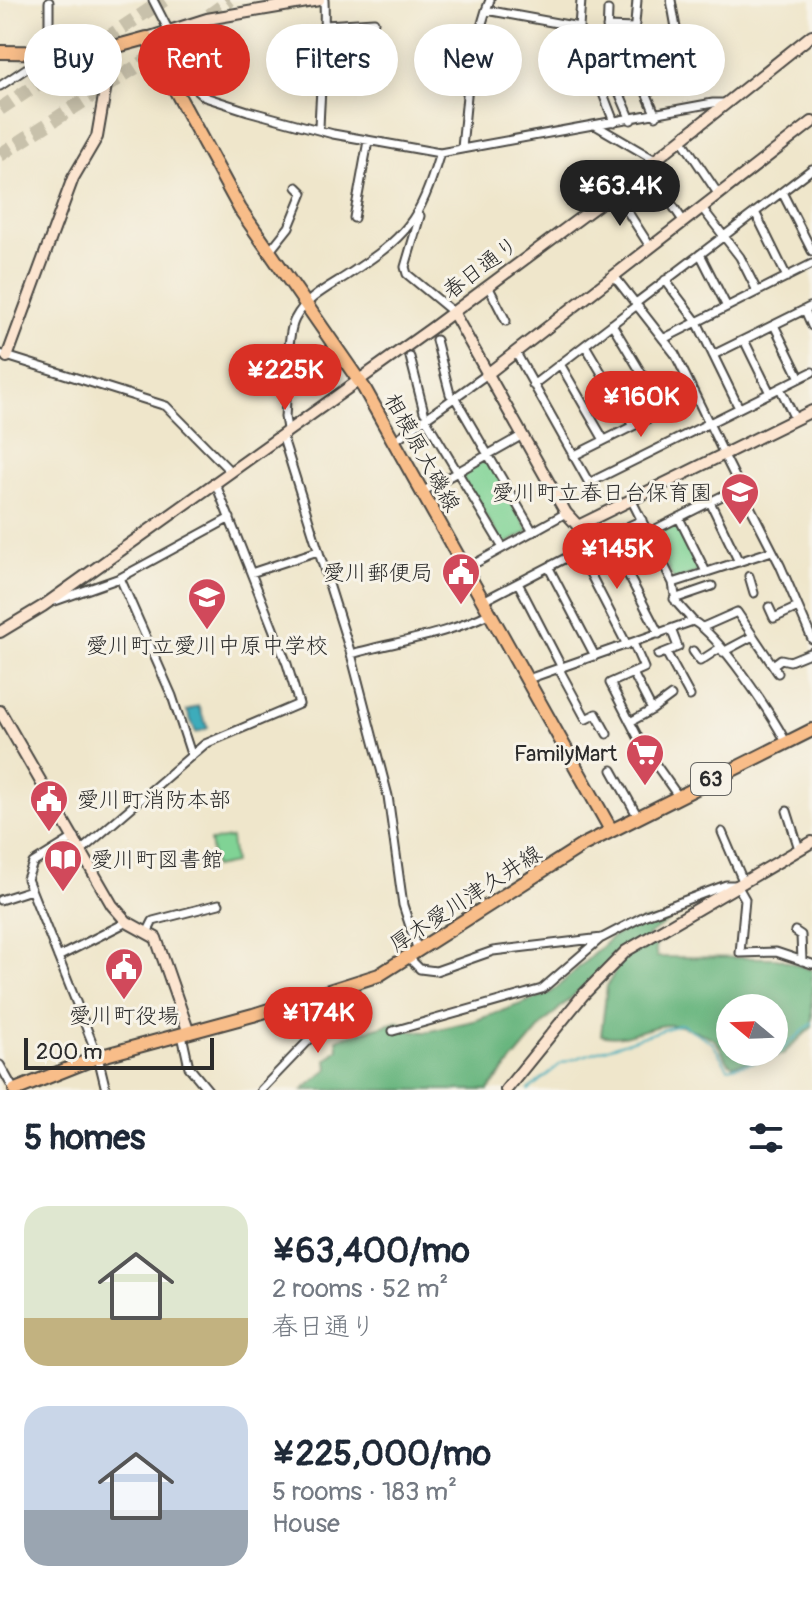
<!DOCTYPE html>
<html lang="en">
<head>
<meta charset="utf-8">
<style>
	body { margin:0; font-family:Pangolin,"Klee One",sans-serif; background:#f6f6f7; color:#1f2937; height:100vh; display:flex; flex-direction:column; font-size:30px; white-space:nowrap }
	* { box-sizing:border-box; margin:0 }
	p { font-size:26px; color:#747a83 }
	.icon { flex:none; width:44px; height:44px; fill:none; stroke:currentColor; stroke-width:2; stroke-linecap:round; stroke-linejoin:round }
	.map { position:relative; height:1090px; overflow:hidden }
	.panel { display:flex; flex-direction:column; background:#fff; flex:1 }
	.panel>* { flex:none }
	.hud { position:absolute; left:24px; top:24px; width:764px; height:72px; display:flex; gap:16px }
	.needle { width:52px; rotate:289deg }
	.controls { position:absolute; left:716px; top:994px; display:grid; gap:16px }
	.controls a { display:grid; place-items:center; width:72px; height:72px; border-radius:50%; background:#fff; box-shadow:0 4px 20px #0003; font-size:40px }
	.scale { position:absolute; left:24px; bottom:20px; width:190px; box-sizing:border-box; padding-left:8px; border:4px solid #2b2b2b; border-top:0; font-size:22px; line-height:28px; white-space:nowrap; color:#2b2b2b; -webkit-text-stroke:6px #f7f3e8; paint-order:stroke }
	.price { position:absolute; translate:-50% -68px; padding:0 18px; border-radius:28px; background:#d93025; color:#fff; font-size:26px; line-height:52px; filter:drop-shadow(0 2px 4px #0008) }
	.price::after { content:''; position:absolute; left:50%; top:48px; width:24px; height:18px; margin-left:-12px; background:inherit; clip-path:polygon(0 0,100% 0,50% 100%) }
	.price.selected { background:#222; color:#fff }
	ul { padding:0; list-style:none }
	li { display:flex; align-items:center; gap:24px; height:200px; padding:0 24px }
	li span { display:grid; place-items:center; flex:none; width:224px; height:160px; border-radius:24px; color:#555 }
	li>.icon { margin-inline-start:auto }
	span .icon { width:96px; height:96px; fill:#fffc; stroke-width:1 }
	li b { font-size:34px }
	h2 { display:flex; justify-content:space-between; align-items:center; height:96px; padding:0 24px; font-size:34px }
	.pill { padding:0 28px; border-radius:36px; background:#fff; box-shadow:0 4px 20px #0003; font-size:28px; line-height:72px }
	.pill.selected { background:#d93025; color:#fff }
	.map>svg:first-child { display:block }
	.green { fill:#80d395; stroke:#567f60; stroke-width:2 }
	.forest { fill:#68b57e; stroke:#4a7054; stroke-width:2; fill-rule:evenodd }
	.water { fill:#3eacbb; stroke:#346c73; stroke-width:2 }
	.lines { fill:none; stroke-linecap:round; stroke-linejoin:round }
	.stream { stroke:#3eacbb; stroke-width:2 }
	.highway-tunnel { stroke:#c8c1ab; stroke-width:14; stroke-dasharray:14 7; stroke-linecap:butt }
	.street-casing { stroke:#484743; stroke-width:11 }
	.secondary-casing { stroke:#484743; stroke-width:14 }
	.primary-casing { stroke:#484743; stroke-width:16 }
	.street { stroke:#fff; stroke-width:7 }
	.secondary { stroke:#fce5d0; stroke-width:10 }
	.primary { stroke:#f8bd89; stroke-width:12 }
	.labels { text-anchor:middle; stroke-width:6; stroke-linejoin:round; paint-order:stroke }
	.shield { fill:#f7f3e8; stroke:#686764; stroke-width:2 }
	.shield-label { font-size:20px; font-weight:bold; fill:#2b2b2b }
	.street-label { font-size:22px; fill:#2b2b2b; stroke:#f7f3e8 }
	.poi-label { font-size:22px; fill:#2b2b2b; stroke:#f7f3e8; text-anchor:end }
</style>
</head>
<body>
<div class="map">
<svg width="812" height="1090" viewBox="0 0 812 1090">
	<rect width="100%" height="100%" fill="#f7f3e8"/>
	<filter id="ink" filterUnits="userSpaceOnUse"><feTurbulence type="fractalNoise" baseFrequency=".0125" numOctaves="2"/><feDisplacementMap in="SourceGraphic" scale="16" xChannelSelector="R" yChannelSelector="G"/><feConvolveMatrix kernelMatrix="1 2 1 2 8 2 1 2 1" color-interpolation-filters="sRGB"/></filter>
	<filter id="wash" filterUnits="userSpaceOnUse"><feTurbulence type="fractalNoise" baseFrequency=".006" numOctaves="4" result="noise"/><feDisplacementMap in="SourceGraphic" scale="32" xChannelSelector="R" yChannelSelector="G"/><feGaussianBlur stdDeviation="1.8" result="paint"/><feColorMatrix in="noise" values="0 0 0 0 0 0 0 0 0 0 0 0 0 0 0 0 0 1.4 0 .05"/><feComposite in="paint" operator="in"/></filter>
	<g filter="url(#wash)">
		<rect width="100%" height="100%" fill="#efe6cb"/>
		<path class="green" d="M488,458L529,531L504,545L460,475Z
			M678,521L702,571L674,580L651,534Z
			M231,838L234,863L214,867L210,841Z"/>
		<path class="forest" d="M666,919L669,921L647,936L651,945L676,930L655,946L657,957L777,958L812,970V1027L782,1055L733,1065C722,1059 723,1048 715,1040C708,1035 688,1028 680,1026C651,1020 629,1043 601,1035L607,986L618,966L614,958L545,1022L488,1090H303L328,1069L327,1060L338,1049L337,1039L399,1021L411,1031L426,1032L477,1020L551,993L612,937L643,921ZM730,1008H774V1052H730Z"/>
		<path class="water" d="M198,706L208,728L196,733L187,711Z"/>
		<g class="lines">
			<path class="stream" d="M528,1090L562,1063L681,1024L712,1042L728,1068L773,1058L812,1023"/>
		</g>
	</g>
	<g filter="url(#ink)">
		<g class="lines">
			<path class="highway-tunnel" d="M0,109L164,0
				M0,155L164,49L230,0"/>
			<g class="street-casing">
				<path id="street" d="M153,0L169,31
					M490,0L486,10L579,27L581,42C618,56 656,50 693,34
					M637,0L632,59L656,116
					M671,0L678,39
					M608,10L606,62L631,120
					M325,25L374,22
					M579,27L581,0
					M607,27L634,28
					M43,54L49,28V2
					M289,69V51L324,52
					M168,78L181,76L205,97L248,111L333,134L440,153L713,103H726
					M642,83L668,72
					M0,86L27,68L62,62L64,53
					M602,91L614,122
					M595,125L655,160
					M319,130C320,86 326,44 324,0
					M682,140L719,195
					M462,148L470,64L486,10
					M440,153C419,223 407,236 346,276C327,288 305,299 295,319C286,335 287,396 285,417L287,429L282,435L351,654C398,641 447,635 490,613
					M646,167L684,222
					M615,192L651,248
					M782,192L812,251
					M702,208L740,257L757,291
					M755,212L787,277
					M420,216L405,267L407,274L453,312
					M354,218L368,141
					M269,252L289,227L303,193L297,187
					M700,254L727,307
					M614,276L675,354L724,454
					M665,280L697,322L739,408
					M488,286L506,321
					M636,303L812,169
					M805,310L812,326
					M612,324L664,411
					M774,325L800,378
					M663,339L812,264
					M436,340L450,394
					M744,340L770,393
					M585,345L633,426
					M516,353L589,483L812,372
					M0,354L166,406L230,471
					M713,355L812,306
					M410,357L424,412
					M560,364L604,440
					M533,385L637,305
					M780,388L795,419
					M455,398L533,532
					M425,418L503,548L566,513
					M394,441L486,375
					M724,455L740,487
					M573,456L695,395
					M422,492L521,436
					M632,501L673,583L772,551
					M710,502L739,562
					M679,518L706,572
					M648,533L740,487L780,565L812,639
					M608,536L642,520
					M579,552L627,645
					M549,568L595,656
					M465,569L503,548
					M251,573L318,551
					M749,576L754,593
					M120,578L230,518
					M518,583L562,668
					M674,599L712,586
					M55,601L120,578L172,696L191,754
					M483,601L608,536L659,634
					M769,607L774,618L798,607
					M693,621C720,636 770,712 786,742
					M703,627L737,612L778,673
					M633,643L644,668L610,683L642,745L678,796
					M693,651L700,661L720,648
					M666,652L690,696
					M723,652L753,636
					M351,654L388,796L403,905L418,951
					M658,655L678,647L671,629
					M773,665L781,659L790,661L812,652
					M559,669L586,719L596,714L607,734
					M528,679L693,621L676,602L673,583
					M652,710L671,696
					M630,722L652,710L633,673
					M612,770L638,817
					M787,811L799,849
					M722,832L743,881
					M75,837L33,863L27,879L98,1057L106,1090
					M83,849L205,744L299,704L287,664L215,482
					M0,900L31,890
					M148,931L153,921L219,904
					M795,931L801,935L802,961
					M58,957L127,922
					M409,958L420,969L436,971L493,951L602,938L646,915L726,885H737L745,899L740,953L776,952L812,964
					M393,1031L542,989L601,938
					M182,1035L189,1067L208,1090
					M0,1065L14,1090
					M261,1090L311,1038L303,999"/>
			</g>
			<g class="secondary-casing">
				<path id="secondary" d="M147,38L207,19L319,0
					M453,312L566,513L578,526L812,411
					M7,357L73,178L97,137L112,50
					M486,375L812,122
					M0,632L43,606L432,328L615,192L812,35
					M0,711L112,905L127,922L156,938L189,1033
					M506,1090L583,995L626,951L812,842"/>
			</g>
			<g class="primary-casing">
				<path id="primary" d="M0,52L92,53L147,38L240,209L364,388L611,830
					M15,1090L98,1057L253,1015L379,975L583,845L812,730"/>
			</g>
			<use href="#street" class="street"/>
			<use href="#secondary" class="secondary"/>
			<use href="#primary" class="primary"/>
		</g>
	</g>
	<defs>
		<g id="school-pin" transform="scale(2)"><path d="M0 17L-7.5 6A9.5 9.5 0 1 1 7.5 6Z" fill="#d1495b" stroke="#f7f3e8"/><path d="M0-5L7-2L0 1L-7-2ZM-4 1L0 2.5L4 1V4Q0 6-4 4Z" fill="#fff"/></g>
		<g id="civic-pin" transform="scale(2)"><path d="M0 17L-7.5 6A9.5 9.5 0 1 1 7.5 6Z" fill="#d1495b" stroke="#f7f3e8"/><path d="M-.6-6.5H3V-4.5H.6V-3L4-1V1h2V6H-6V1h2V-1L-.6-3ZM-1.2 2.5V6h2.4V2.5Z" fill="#fff"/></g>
		<g id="supermarket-pin" transform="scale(2)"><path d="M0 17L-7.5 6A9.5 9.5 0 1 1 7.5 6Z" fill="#d1495b" stroke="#f7f3e8"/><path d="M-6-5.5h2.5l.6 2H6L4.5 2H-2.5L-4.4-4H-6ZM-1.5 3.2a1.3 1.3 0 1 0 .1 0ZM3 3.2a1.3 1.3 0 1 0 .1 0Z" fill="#fff"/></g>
		<g id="library-pin" transform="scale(2)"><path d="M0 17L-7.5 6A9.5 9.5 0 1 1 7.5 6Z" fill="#d1495b" stroke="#f7f3e8"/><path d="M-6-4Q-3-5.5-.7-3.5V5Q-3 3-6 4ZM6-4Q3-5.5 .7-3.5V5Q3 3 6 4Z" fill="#fff"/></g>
	</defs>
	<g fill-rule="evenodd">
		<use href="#school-pin" x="740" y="492"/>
		<use href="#civic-pin" x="461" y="572"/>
		<use href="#school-pin" x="207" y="597"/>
		<use href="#supermarket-pin" x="645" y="753"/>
		<use href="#civic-pin" x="49" y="799"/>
		<use href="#library-pin" x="63" y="859"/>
		<use href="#civic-pin" x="124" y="967"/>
	</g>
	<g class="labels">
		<rect class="shield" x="691" y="763" width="40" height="32" rx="6"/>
		<g class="shield-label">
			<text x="711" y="786">63</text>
		</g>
		<g class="street-label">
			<text transform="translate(480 267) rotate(-37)" y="8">春日通り</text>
			<text transform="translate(423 452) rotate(61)" y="8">相模原大磯線</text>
			<text transform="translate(465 898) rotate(-33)" y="8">厚木愛川津久井線</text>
		</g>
		<g class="poi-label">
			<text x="712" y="500">愛川町立春日台保育園</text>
			<text x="433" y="580">愛川郵便局</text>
			<text x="207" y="653" text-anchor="middle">愛川町立愛川中原中学校</text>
			<text x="617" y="761">FamilyMart</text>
			<text x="77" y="807" text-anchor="start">愛川町消防本部</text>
			<text x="91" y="867" text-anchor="start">愛川町図書館</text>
			<text x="124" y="1023" text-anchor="middle">愛川町役場</text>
		</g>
	</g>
</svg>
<div class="controls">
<a><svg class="needle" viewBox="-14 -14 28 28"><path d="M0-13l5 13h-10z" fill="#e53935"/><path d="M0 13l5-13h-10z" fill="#747a83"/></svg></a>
</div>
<div class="scale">200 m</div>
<b class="price selected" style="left:620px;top:228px">¥63.4K</b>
<b class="price" style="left:285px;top:412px">¥225K</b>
<b class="price" style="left:641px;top:439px">¥160K</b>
<b class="price" style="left:617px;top:591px">¥145K</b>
<b class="price" style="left:318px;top:1055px">¥174K</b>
<div class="hud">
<a class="pill">Buy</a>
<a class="pill selected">Rent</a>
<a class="pill">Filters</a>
<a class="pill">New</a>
<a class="pill">Apartment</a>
</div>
</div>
<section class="panel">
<h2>5 homes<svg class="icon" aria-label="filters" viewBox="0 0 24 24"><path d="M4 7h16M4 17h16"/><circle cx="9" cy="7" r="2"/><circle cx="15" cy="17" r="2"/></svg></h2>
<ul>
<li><span style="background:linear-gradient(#dfe7d0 70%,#c2b280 0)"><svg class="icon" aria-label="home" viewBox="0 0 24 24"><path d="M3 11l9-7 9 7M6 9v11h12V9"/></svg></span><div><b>¥63,400/mo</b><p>2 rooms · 52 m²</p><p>春日通り</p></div></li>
<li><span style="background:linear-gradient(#c9d6e8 65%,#9aa5b1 0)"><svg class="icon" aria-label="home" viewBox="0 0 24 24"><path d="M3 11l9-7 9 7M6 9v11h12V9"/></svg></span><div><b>¥225,000/mo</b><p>5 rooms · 183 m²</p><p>House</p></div></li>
</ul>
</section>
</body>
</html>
